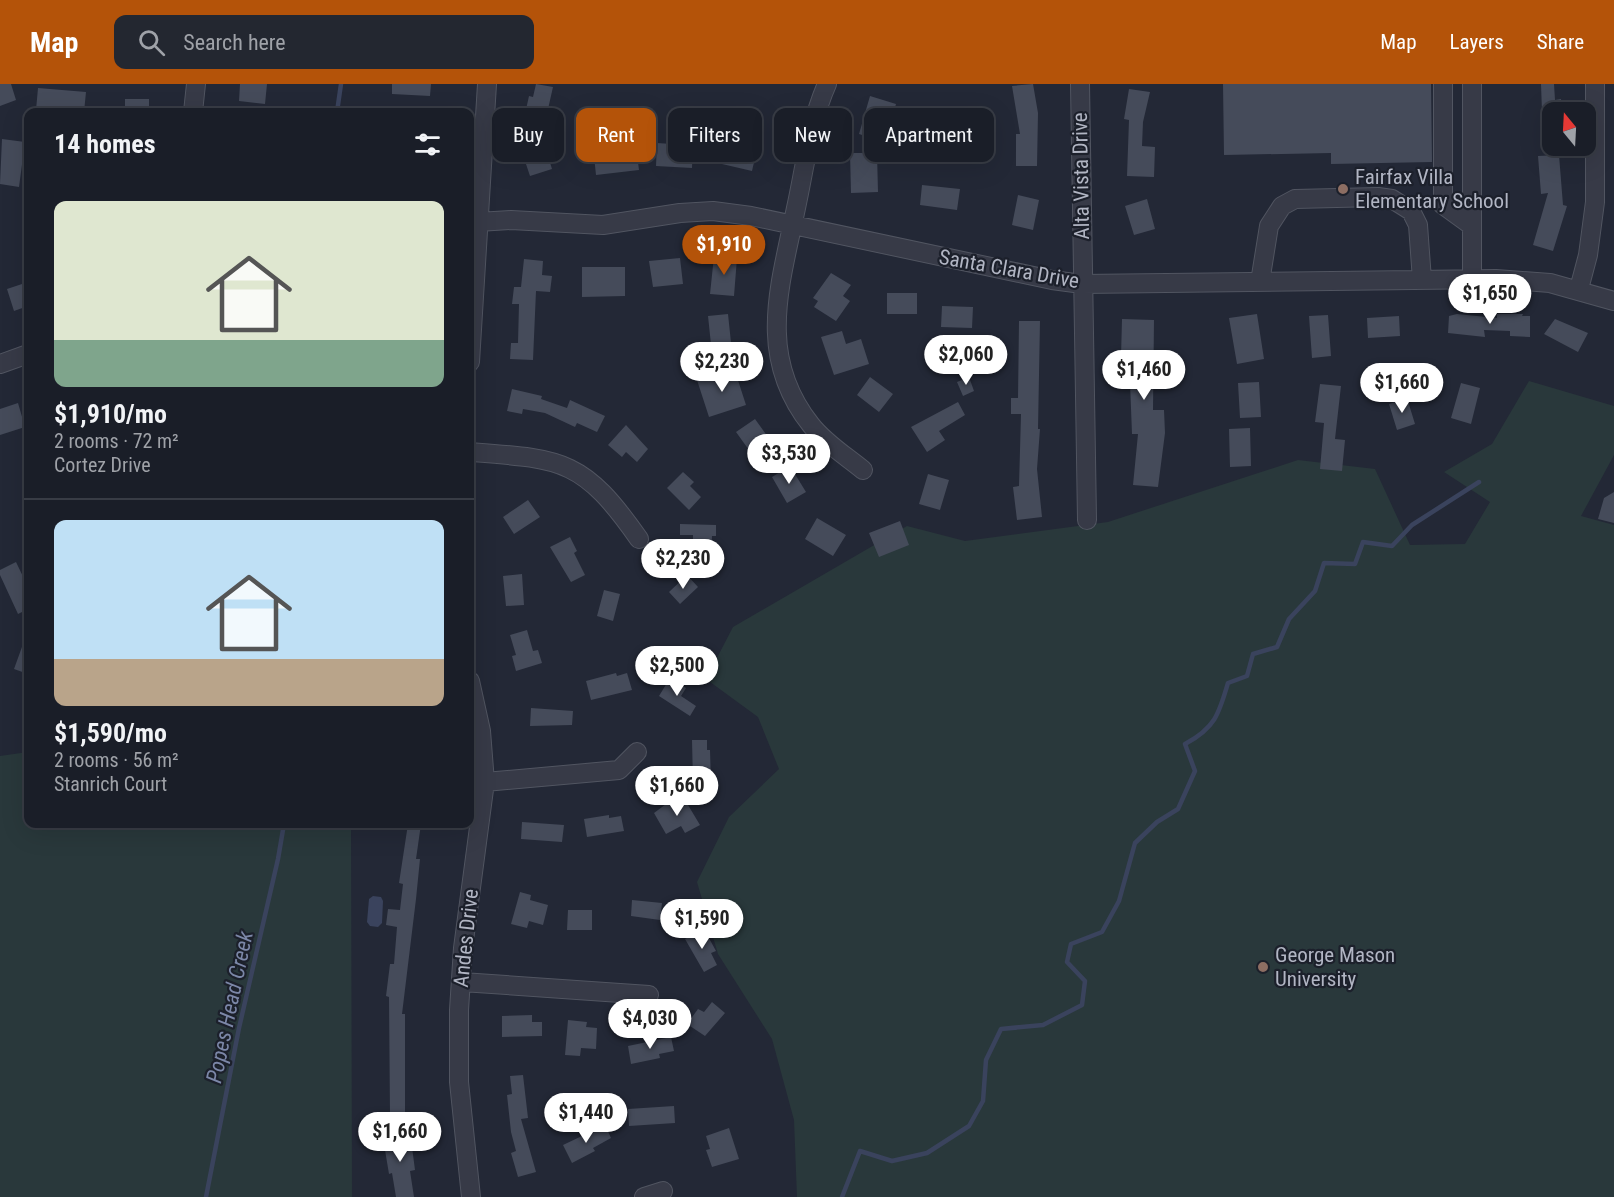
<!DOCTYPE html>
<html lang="en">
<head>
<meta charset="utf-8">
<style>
	body { margin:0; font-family:"Roboto Condensed",sans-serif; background:#232730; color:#f1f3f6; height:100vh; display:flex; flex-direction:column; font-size:22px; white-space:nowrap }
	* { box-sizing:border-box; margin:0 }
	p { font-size:20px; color:#9fa2a8 }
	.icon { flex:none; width:33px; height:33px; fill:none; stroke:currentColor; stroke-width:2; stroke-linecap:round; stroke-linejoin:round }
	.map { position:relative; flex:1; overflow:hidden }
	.sheet { position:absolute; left:24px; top:24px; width:450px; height:720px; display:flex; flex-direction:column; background:#1a1e28; border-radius:12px; box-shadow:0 6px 24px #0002,0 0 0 2px #383c45 }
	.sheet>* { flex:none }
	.guide { position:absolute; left:492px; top:24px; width:570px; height:54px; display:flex; gap:12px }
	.needle { width:39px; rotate:342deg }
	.tools { position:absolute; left:1542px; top:18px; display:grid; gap:12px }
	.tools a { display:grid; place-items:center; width:54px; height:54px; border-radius:12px; background:#1a1e28; box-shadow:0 6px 24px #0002,0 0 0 2px #383c45; font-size:30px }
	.price { position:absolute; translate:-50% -51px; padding:0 14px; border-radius:21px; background:#fff; color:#222; font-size:20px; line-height:39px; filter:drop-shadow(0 2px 3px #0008) }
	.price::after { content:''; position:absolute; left:50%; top:36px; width:18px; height:14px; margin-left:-9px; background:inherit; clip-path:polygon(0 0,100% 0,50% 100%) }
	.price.selected { background:#b45309; color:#fff }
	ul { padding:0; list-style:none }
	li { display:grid; align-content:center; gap:12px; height:318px; padding:0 30px }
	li+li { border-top:2px solid #383c45 }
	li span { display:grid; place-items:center; height:186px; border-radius:12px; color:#555 }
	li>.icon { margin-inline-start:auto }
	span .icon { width:108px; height:108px; fill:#fffc; stroke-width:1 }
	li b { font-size:26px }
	h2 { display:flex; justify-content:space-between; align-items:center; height:72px; padding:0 30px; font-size:26px }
	.pill { padding:0 21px; border-radius:12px; background:#1a1e28; box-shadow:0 6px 24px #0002,0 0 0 2px #383c45; font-size:21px; line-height:54px }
	.pill.selected { background:#b45309; color:#fff }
	header { display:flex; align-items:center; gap:36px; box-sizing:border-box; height:84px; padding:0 30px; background:#b45309; color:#fff }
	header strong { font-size:28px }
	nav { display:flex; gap:33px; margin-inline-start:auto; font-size:21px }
	.search { width:420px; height:54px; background:#232730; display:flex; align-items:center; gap:15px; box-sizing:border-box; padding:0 21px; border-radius:12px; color:#9fa2a8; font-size:22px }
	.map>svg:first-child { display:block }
	.green { fill:#29383b }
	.water { fill:#3a435d }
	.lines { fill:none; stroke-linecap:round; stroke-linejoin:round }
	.stream { stroke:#3a435d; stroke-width:4.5 }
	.building { fill:#454b5a }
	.minor-casing { stroke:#515561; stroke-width:20 }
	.minor { stroke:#373a47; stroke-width:18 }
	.education-dot { fill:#8d6e63; stroke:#1c202b; stroke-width:2 }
	.labels { text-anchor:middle; stroke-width:4.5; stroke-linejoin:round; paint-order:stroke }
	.street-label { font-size:21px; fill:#b1b5c3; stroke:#1c202b }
	.poi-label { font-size:21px; fill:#b1b5c3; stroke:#1c202b; text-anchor:start }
	.water-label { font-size:22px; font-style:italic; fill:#7c87a8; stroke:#1c202b }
</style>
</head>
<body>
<header>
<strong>Map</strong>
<div class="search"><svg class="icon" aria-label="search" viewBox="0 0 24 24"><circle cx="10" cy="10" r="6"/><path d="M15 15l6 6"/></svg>Search here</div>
<nav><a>Map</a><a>Layers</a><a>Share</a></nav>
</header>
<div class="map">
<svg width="1614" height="1113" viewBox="0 0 1614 1113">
	<rect width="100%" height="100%" fill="#232836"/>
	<path class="green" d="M1529,297L1614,322V371L1581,432L1614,441V1113H797L794,1036L772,955L718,870L697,798L729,733L779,685L758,633L706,595L733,543L907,442L965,457L1108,438L1298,376L1375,385L1410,461L1465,460L1490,418L1444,388L1492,360Z
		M28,668V740H351L352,1113H0V672Z"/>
	<path class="water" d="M373,812L381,813L383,817L382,839L378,843L370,842L367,838L369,815Z"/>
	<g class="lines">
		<path class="stream" d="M337,28L341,0
			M206,1113L239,944L278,775L284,740
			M842,1113L860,1067L892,1077L927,1069L969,1042L983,1017L986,976L1001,945L1043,941L1082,921L1085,897L1067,878L1071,860L1102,848L1119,817L1135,759L1157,738L1178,725L1195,687L1185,660C1215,644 1219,630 1228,599L1247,592L1253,570L1277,563L1289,535L1315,507L1324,479L1355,480L1363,458L1392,462L1412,441L1479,398"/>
	</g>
	<path class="building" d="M0,0H11L16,16L0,22Z
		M240,0H267L265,20L239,17Z
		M392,0H431L430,12L392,10Z
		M536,0L553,3L546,34L525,30L529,12L533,13Z
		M1033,0L1038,29L1037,82H1016V50H1020L1012,2Z
		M1223,0H1431L1432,78L1331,80V69L1224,71Z
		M1541,0H1554L1555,16L1561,15L1562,28H1542Z
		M38,4L86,8L84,28L36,26Z
		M1129,5L1150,8L1143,38L1142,62L1155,63L1154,93L1127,92L1129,36L1124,35Z
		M870,12L896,20L885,58L859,50Z
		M125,15H149V28H125Z
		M541,49L552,85L530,92L525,77L530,76L524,55Z
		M728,54L758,61L752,87L722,80Z
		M2,55L25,58L19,103L0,100Z
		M635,55L639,86L596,91L593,63L607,62V58Z
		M672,55L693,56L692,84L656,82L657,59L672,60Z
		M850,69H877L878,108L851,109Z
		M1559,71L1563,121L1567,122L1553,167L1533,161L1548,109L1541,110L1538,72Z
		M922,101L960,105L957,126L920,121Z
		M1018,111L1039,116L1033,146L1012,141Z
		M1147,115L1155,145L1134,151L1125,122Z
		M714,172L737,174L734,212L710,210Z
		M680,174L683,200L653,203L649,177Z
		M524,175L543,177L542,191L552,192L550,208L536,207L533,276L510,275L511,259H518L519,220H512L514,203H521Z
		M582,183H625V212L582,213Z
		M831,189L851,201L843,212L850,217L836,237L814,223L818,217L813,214Z
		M28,198V222L14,227L7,205Z
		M887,209H917V230H887Z
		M942,222L973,223L972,244L941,243Z
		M728,230L732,268L712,270L708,232Z
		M1257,230L1264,275L1237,280L1229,234Z
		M1457,230L1497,234V230H1523L1522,232H1530V253L1510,252V247L1484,246L1485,253L1448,249L1449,232Z
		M1328,231L1331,272L1312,274L1309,232Z
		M1399,232L1400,252L1368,254L1367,234Z
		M1122,235L1154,236L1153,326H1164L1165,349L1158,403L1133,401L1138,350H1132L1129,273H1121Z
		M1555,235L1588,249L1578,268L1544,250Z
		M1019,237H1040L1038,345H1040L1037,385L1042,433L1017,436L1013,403L1019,402L1021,330H1011V314H1018Z
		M842,247L846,260L861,255L869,280L834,291L821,253Z
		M734,284L746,321L709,333L697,296Z
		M870,293L893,310L879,328L857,311Z
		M969,293L974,307L963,312L957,298Z
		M1259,298L1261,333L1240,334L1238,299Z
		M1461,299L1480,304L1471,340L1451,334Z
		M1320,300L1341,302L1335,355L1345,356L1342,387L1320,385L1324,339L1315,338Z
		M512,305L542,312L541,315L567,324L570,316L605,332L597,348L577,339L575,343L545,329L523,325L522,330L507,327Z
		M1407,314L1415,340L1397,346L1389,320Z
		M958,318L965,331L939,347L945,356L927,368L911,343Z
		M18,319L25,343L0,351V325Z
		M755,335L773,360L754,373L736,348Z
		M626,341L648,365L637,378L626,368L622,373L608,361Z
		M1250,344L1251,382L1230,383L1229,345Z
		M790,382L806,408L787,419L772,393Z
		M683,388L694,398L690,402L701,413L689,426L667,404Z
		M928,390L949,396L940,426L919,420Z
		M1614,408V439L1598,435L1604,414Z
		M528,416L540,433L514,450L503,433Z
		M817,434L846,451L833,472L805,455Z
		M900,437L909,461L879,473L869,449Z
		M680,440L716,441V452H712L711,478H693V451H680Z
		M570,453L577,467L574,469L585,491L571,498L550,463Z
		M16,478L28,503V525L18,530L0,491V486Z
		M522,490L524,521L506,522L503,492Z
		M687,491L698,503L680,520L669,508Z
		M604,506L620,510L613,537L597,532Z
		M527,546L533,567L538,566L542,579L516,587L512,572L516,571L510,551Z
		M27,549H28V590L14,585Z
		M616,589L617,592L627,589L632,606L591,616L586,597Z
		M670,594L686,604L681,612L696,622L690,632L659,612Z
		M531,624L573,627L572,641L530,642Z
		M692,656H707V666H710L711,697L693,698Z
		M685,716L700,741L685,749L681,742L666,750L654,729L670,717L673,723Z
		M609,731V734L621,732L624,747L587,753L584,735Z
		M522,738L564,741L562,758L521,755Z
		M408,740H421L416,775H420L416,815L402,930H405V1029L390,1030L389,913L386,912L390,880H394L397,843L386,841L388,825L400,826L403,800L399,799Z
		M520,808L531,811L530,816L548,821L543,841L529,837L527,844L511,840Z
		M632,816L662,819L660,836L631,832Z
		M568,826H592V846H567Z
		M704,845L716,867L711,869L717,881L704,888L685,855Z
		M712,918L725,929L705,952L687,940L698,925L704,928Z
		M532,931V938H542V952L502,953V932Z
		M568,936L587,938L586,943L597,944L596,965L581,964L580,972L565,971Z
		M671,953L674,967L659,970L660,974L631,980L628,962Z
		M523,991L528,1034L521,1035L536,1088L518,1093L511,1069L516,1067L511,1048L507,1011L512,1010L510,992Z
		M674,1022L675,1039L629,1042L628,1025Z
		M605,1041L611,1054L593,1064L595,1067L572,1079L563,1061Z
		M729,1044L739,1075L712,1083L706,1066L710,1065L706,1052Z
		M405,1048L408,1063H412L415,1086L410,1087L414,1113H396L392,1089L389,1090L385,1066H383L381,1052Z"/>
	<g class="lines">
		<g class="minor-casing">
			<path id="minor" d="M827,0C810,38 805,83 796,124C780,202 756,272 811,341C825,359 846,372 863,386
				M1080,0L1087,436
				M1443,0V121L1472,142
				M1472,0V196
				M193,28L196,0
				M478,138L511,136L603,141L680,129L713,127L751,132L1052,196L1082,200L1496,195L1550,199L1614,217
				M1260,198L1269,142L1282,122L1295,115L1378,113L1392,115L1411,127L1418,141L1422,196
				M1579,205L1588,171L1595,118V0
				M470,278L487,0
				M0,280L28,270
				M470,368C563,375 583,375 639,455
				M470,597L481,647L485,698L463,864L459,926V998L471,1113
				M485,698L619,686L637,668
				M462,898L649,911
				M644,1113L663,1107"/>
		</g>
		<use href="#minor" class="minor"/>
	</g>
	<g class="education-dot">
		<circle cx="1343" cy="105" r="6"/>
		<circle cx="1263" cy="883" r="6"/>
	</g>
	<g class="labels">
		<g class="street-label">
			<text transform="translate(1081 92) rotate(-91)" y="7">Alta Vista Drive</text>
			<text transform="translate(1009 185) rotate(10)" y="7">Santa Clara Drive</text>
			<text transform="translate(466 854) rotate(-84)" y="7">Andes Drive</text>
		</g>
		<g class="poi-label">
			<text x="1355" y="100">Fairfax Villa<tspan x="1355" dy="24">Elementary School</tspan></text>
			<text x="1275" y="878">George Mason<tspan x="1275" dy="24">University</tspan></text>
		</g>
		<g class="water-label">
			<text transform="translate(229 923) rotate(-78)" y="8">Popes Head Creek</text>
		</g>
	</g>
</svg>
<div class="tools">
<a><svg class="needle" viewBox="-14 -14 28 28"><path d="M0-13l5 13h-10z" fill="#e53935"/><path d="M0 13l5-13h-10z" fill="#9fa2a8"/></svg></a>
</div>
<b class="price selected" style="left:724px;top:192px">$1,910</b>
<b class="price" style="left:1490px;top:241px">$1,650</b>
<b class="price" style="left:966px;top:302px">$2,060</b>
<b class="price" style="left:722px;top:309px">$2,230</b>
<b class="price" style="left:1144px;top:317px">$1,460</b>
<b class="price" style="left:1402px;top:330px">$1,660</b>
<b class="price" style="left:789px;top:401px">$3,530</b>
<b class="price" style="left:683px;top:506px">$2,230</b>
<b class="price" style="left:677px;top:613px">$2,500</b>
<b class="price" style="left:677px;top:733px">$1,660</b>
<b class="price" style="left:702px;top:866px">$1,590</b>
<b class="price" style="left:650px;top:966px">$4,030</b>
<b class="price" style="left:586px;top:1060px">$1,440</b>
<b class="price" style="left:400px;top:1079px">$1,660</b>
<div class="guide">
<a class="pill">Buy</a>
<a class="pill selected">Rent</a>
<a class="pill">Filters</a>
<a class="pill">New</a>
<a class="pill">Apartment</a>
</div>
<section class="sheet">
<h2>14 homes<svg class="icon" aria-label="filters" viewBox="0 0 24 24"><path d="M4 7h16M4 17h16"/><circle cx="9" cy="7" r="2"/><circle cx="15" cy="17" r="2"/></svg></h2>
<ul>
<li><span style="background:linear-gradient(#dfe7d0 75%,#7fa58c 0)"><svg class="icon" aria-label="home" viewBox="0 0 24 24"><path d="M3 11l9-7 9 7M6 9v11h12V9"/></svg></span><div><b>$1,910/mo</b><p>2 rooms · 72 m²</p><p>Cortez Drive</p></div></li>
<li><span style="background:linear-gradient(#bfe0f5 75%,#b9a48a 0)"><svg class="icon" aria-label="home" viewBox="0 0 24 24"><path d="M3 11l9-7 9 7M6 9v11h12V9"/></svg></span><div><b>$1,590/mo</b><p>2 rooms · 56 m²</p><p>Stanrich Court</p></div></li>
</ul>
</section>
</div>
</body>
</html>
